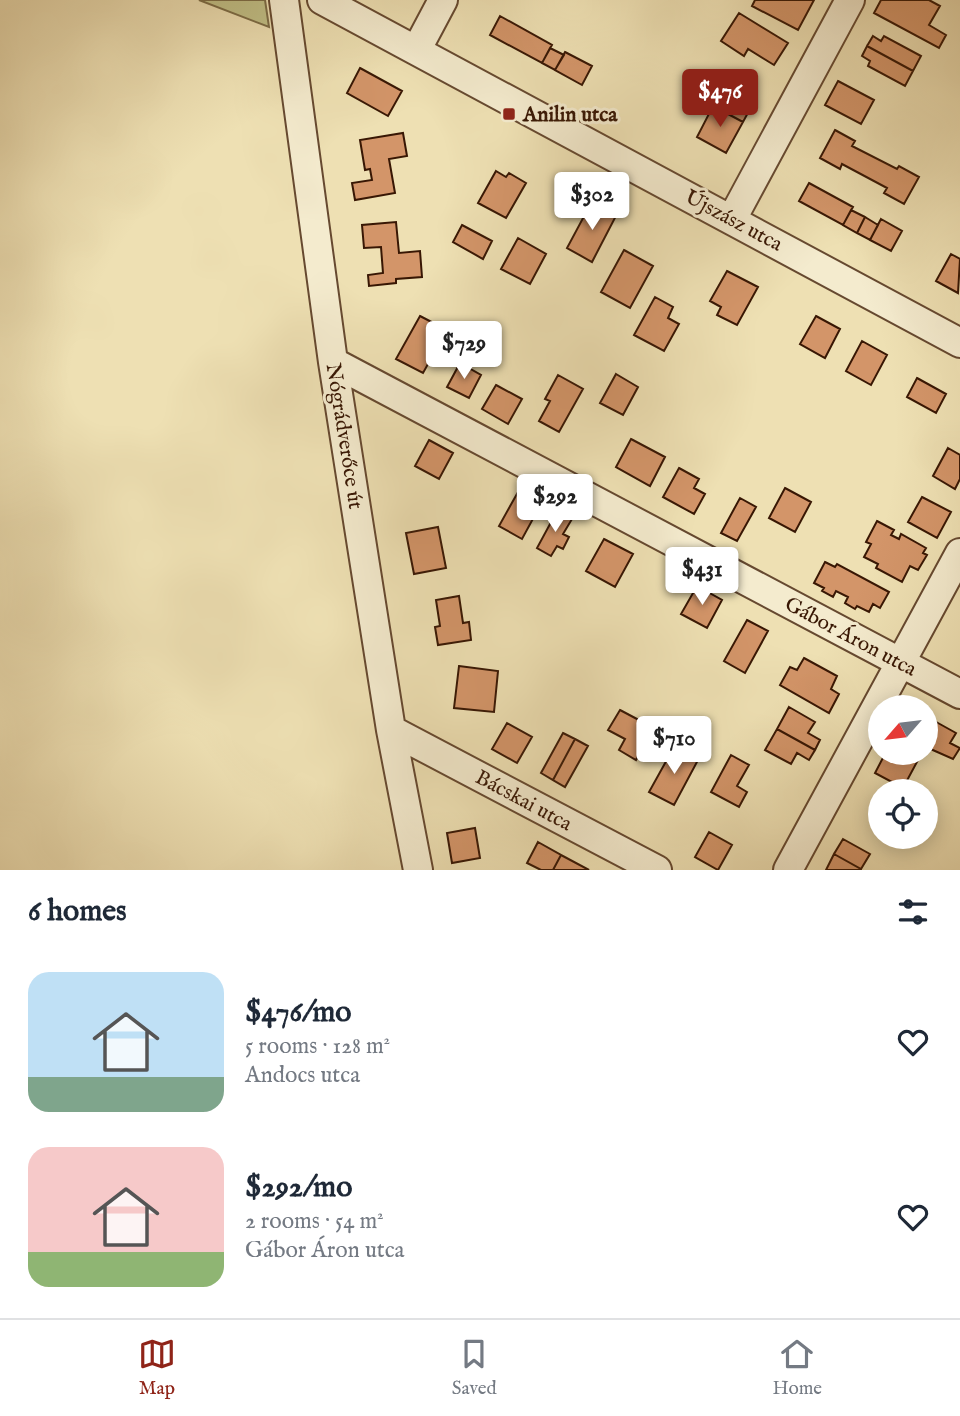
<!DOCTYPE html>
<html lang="en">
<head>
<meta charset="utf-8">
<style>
	body { margin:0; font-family:"IM FELL English",serif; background:#f6f6f7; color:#1f2937; height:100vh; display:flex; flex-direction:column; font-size:26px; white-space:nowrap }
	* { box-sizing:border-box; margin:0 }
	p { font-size:23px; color:#747a83 }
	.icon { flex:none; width:38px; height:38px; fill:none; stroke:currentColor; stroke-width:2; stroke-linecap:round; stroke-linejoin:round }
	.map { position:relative; height:870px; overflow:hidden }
	.panel { display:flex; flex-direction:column; background:#fff; flex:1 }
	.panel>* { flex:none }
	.needle { width:46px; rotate:242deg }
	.buttons { position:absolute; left:868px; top:695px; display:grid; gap:14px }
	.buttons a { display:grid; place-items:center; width:70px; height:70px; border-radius:50%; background:#fff; box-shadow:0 4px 18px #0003; font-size:35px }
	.price { position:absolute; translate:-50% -60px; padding:0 16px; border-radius:7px; background:#fff; color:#222; font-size:23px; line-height:46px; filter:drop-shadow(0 2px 4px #0008) }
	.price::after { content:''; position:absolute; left:50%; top:42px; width:21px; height:16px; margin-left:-10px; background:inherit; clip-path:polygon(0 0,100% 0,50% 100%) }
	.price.active { background:#8f2418; color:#fff }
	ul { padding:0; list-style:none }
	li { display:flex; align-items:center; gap:21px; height:175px; padding:0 28px }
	li span { display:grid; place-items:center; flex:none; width:196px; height:140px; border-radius:21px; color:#555 }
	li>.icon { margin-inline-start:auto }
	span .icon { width:84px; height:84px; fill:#fffc; stroke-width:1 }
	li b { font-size:30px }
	h2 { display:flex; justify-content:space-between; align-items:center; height:84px; padding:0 28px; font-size:30px }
	.menu { display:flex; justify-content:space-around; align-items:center; height:98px; border-top:2px solid #e0e1e3; background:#fff; font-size:19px; color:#747a83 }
	.menu a { display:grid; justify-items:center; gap:4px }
	.menu .active { color:#8f2418 }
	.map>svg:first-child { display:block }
	.green { fill:#c1c087; stroke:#7c6c46; stroke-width:2 }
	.building { fill:#d39569; stroke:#381704; stroke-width:2 }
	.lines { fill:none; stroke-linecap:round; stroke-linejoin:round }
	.minor-casing { stroke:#664930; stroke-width:32 }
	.minor { stroke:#f4ebce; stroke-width:28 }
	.poi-dot { fill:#8f2418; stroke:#f4ebce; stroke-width:2.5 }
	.labels { text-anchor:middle; stroke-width:6; stroke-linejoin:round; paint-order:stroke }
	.poi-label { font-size:21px; font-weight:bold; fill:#381704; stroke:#f4ebce; text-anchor:start }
	.street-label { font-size:21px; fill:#381704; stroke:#f4ebce }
</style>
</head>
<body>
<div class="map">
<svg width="960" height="870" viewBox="0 0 960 870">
	<rect width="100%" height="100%" fill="#eee0b3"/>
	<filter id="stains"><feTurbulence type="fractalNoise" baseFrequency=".00286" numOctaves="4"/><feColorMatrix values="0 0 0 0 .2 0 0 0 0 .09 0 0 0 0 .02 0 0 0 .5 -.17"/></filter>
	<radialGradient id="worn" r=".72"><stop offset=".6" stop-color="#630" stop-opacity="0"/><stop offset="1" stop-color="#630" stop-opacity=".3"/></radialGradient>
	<path class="green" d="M199,0H265L269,27Z"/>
	<path class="building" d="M755,0H814L798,30L752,6Z
		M881,0H929L940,6L929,25L946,35L939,48L874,13Z
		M739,13L788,43L774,65L748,49L744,56L721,41Z
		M500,16L552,45L542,63L490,35Z
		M873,36L881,41L884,36L921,56L913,71L867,46Z
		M867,46L913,71L905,86L868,66L870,61L862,56Z
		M550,48L564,55L555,70L542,63Z
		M565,52L592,66L582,85L555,70Z
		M360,68L402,91L388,116L347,93Z
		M838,81L874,100L861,124L825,105Z
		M726,82L756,98L743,122L713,106Z
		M713,106L743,122L726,153L697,137Z
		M835,130L855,141L852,146L897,169L899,166L919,177L904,204L884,193L887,188L842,164L840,169L820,158Z
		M403,133L407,156L389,159L395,193L355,200L352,183L372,180L370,169L365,170L360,140Z
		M496,171L506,177L509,173L526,183L506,218L478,203Z
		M809,183L853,207L843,225L799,201Z
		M590,205L603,212L606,206L618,212L592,262L567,248Z
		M851,210L865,217L857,233L843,225Z
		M865,217L878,225L870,240L857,233Z
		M881,219L902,231L891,251L870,240Z
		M396,222L399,253L420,251L422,277L396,279V283L369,286L368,275L383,273L381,247L364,248L362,225Z
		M462,225L492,241L483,259L453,242Z
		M518,238L546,254L530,284L501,269Z
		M624,250L653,266L630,308L601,292Z
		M951,254L960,259L958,293L936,281Z
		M727,271L758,287L737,325L717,315L721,307L710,301Z
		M655,297L673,307L668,318L679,324L664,351L634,335Z
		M420,316L447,330L423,373L396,359Z
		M816,316L840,329L825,358L800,344Z
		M862,341L887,355L871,385L846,371Z
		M460,363L481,375L469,398L447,387Z
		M616,374L638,387L623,415L600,403Z
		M558,375L583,389L559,432L539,421L550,401L545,399Z
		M917,378L946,394L936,413L907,397Z
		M496,385L522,399L508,424L482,409Z
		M631,439L665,457L650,486L616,467Z
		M429,440L453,453L439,479L415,466Z
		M948,448L960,455V479L955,489L933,476Z
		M679,468L699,479L694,488L705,494L694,514L663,497Z
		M785,488L811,502L795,532L769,518Z
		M518,492L541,504L522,539L499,526Z
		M922,497L951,512L937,538L908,522Z
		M740,498L756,507L737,541L721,533Z
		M557,511L572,519L563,534L569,537L563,549L557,546L551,556L537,548Z
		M877,521L894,530L891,535L899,539L901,534L926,548L923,553L927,555L918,570L910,566L902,582L876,568L878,564L864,557L871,544L866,542Z
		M438,527L446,568L414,574L406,533Z
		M604,539L633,554L615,587L586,571Z
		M825,562L835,567L837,564L889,592L880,608L873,604L869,612L857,606L855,609L845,603L848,597L836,591L833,597L822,591L824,588L814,583Z
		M697,586L722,600L707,628L681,614Z
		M459,596L463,623L469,622L471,640L438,645L435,627L440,626L436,600Z
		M747,620L768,631L745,673L724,661Z
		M804,658L837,676L831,689L839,694L829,713L780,685L790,667L797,670Z
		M459,666L498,671L494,712L454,708Z
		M789,707L815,722L808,733L820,740L815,750L777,729Z
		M620,710L654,728L636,760L619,750L625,739L608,730Z
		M929,718L956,733L950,743L960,748L953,759L926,747V725Z
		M507,723L532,737L517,763L492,749Z
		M777,729L815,750L809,760L797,753L791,764L765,750Z
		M563,733L575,739L553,780L541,773Z
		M575,739L588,746L565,787L553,780Z
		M674,747L698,760L674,805L649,792Z
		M886,752H904L918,760L903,788L875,773Z
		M731,755L749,765L737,786L747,792L739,807L711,792Z
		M475,828L480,858L452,863L447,833Z
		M709,832L732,845L718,870L695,857Z
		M843,839L870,854L861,869L834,854Z
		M538,842L561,855L553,870H541L527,863Z
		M834,854L861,869V870H826Z
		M561,855L589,870H553Z"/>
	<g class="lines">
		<g class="minor-casing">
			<path id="minor" d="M284,0L333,362L391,730L418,870
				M322,0L960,343
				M417,49L443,0
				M732,219L850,0
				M333,362L960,694
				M391,730L657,870
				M788,870L960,553"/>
		</g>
		<use href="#minor" class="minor"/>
	</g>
	<rect class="poi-dot" x="502" y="107" width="14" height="14" rx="3.5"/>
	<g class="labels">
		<g class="poi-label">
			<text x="523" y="121">Anilin utca</text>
		</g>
		<g class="street-label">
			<text transform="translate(734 220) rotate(28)" y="7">Újszász utca</text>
			<text transform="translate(345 436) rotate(81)" y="7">Nógrádverőce út</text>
			<text transform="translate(851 636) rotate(28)" y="7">Gábor Áron utca</text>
			<text transform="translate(524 800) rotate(28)" y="7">Bácskai utca</text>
		</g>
	</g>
	<rect width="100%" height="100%" filter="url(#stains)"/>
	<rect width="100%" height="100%" fill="url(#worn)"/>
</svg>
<div class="buttons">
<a><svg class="needle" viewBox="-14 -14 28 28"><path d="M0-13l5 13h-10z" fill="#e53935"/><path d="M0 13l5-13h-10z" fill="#747a83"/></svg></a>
<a><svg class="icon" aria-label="locate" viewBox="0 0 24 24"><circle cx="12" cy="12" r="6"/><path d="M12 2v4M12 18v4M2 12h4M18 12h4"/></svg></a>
</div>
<b class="price active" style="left:720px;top:129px">$476</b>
<b class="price" style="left:592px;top:232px">$302</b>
<b class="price" style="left:464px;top:381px">$729</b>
<b class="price" style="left:555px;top:534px">$292</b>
<b class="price" style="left:702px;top:607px">$431</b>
<b class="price" style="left:674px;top:776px">$710</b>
</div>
<section class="panel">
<h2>6 homes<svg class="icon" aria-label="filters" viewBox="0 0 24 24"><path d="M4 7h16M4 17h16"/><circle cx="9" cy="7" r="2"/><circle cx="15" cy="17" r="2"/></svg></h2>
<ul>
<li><span style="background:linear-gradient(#bfe0f5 75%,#7fa58c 0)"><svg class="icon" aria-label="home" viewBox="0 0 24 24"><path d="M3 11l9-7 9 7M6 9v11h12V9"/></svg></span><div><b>$476/mo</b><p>5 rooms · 128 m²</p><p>Andocs utca</p></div><svg class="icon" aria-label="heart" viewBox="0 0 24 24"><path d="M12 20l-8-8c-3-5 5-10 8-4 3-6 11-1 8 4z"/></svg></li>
<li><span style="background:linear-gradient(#f6c9c9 75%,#8fb573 0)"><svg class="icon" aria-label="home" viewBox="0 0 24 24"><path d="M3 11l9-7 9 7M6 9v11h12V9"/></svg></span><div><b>$292/mo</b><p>2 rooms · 54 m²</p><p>Gábor Áron utca</p></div><svg class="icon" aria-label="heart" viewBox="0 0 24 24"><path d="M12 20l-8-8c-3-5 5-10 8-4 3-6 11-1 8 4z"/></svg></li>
</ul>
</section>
<nav class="menu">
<a class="active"><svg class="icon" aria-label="map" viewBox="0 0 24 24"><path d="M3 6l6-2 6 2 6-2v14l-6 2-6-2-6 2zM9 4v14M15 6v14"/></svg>Map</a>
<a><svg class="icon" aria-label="saved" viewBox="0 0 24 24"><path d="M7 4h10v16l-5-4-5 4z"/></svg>Saved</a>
<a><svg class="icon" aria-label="home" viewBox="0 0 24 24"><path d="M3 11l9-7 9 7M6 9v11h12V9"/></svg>Home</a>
</nav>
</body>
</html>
